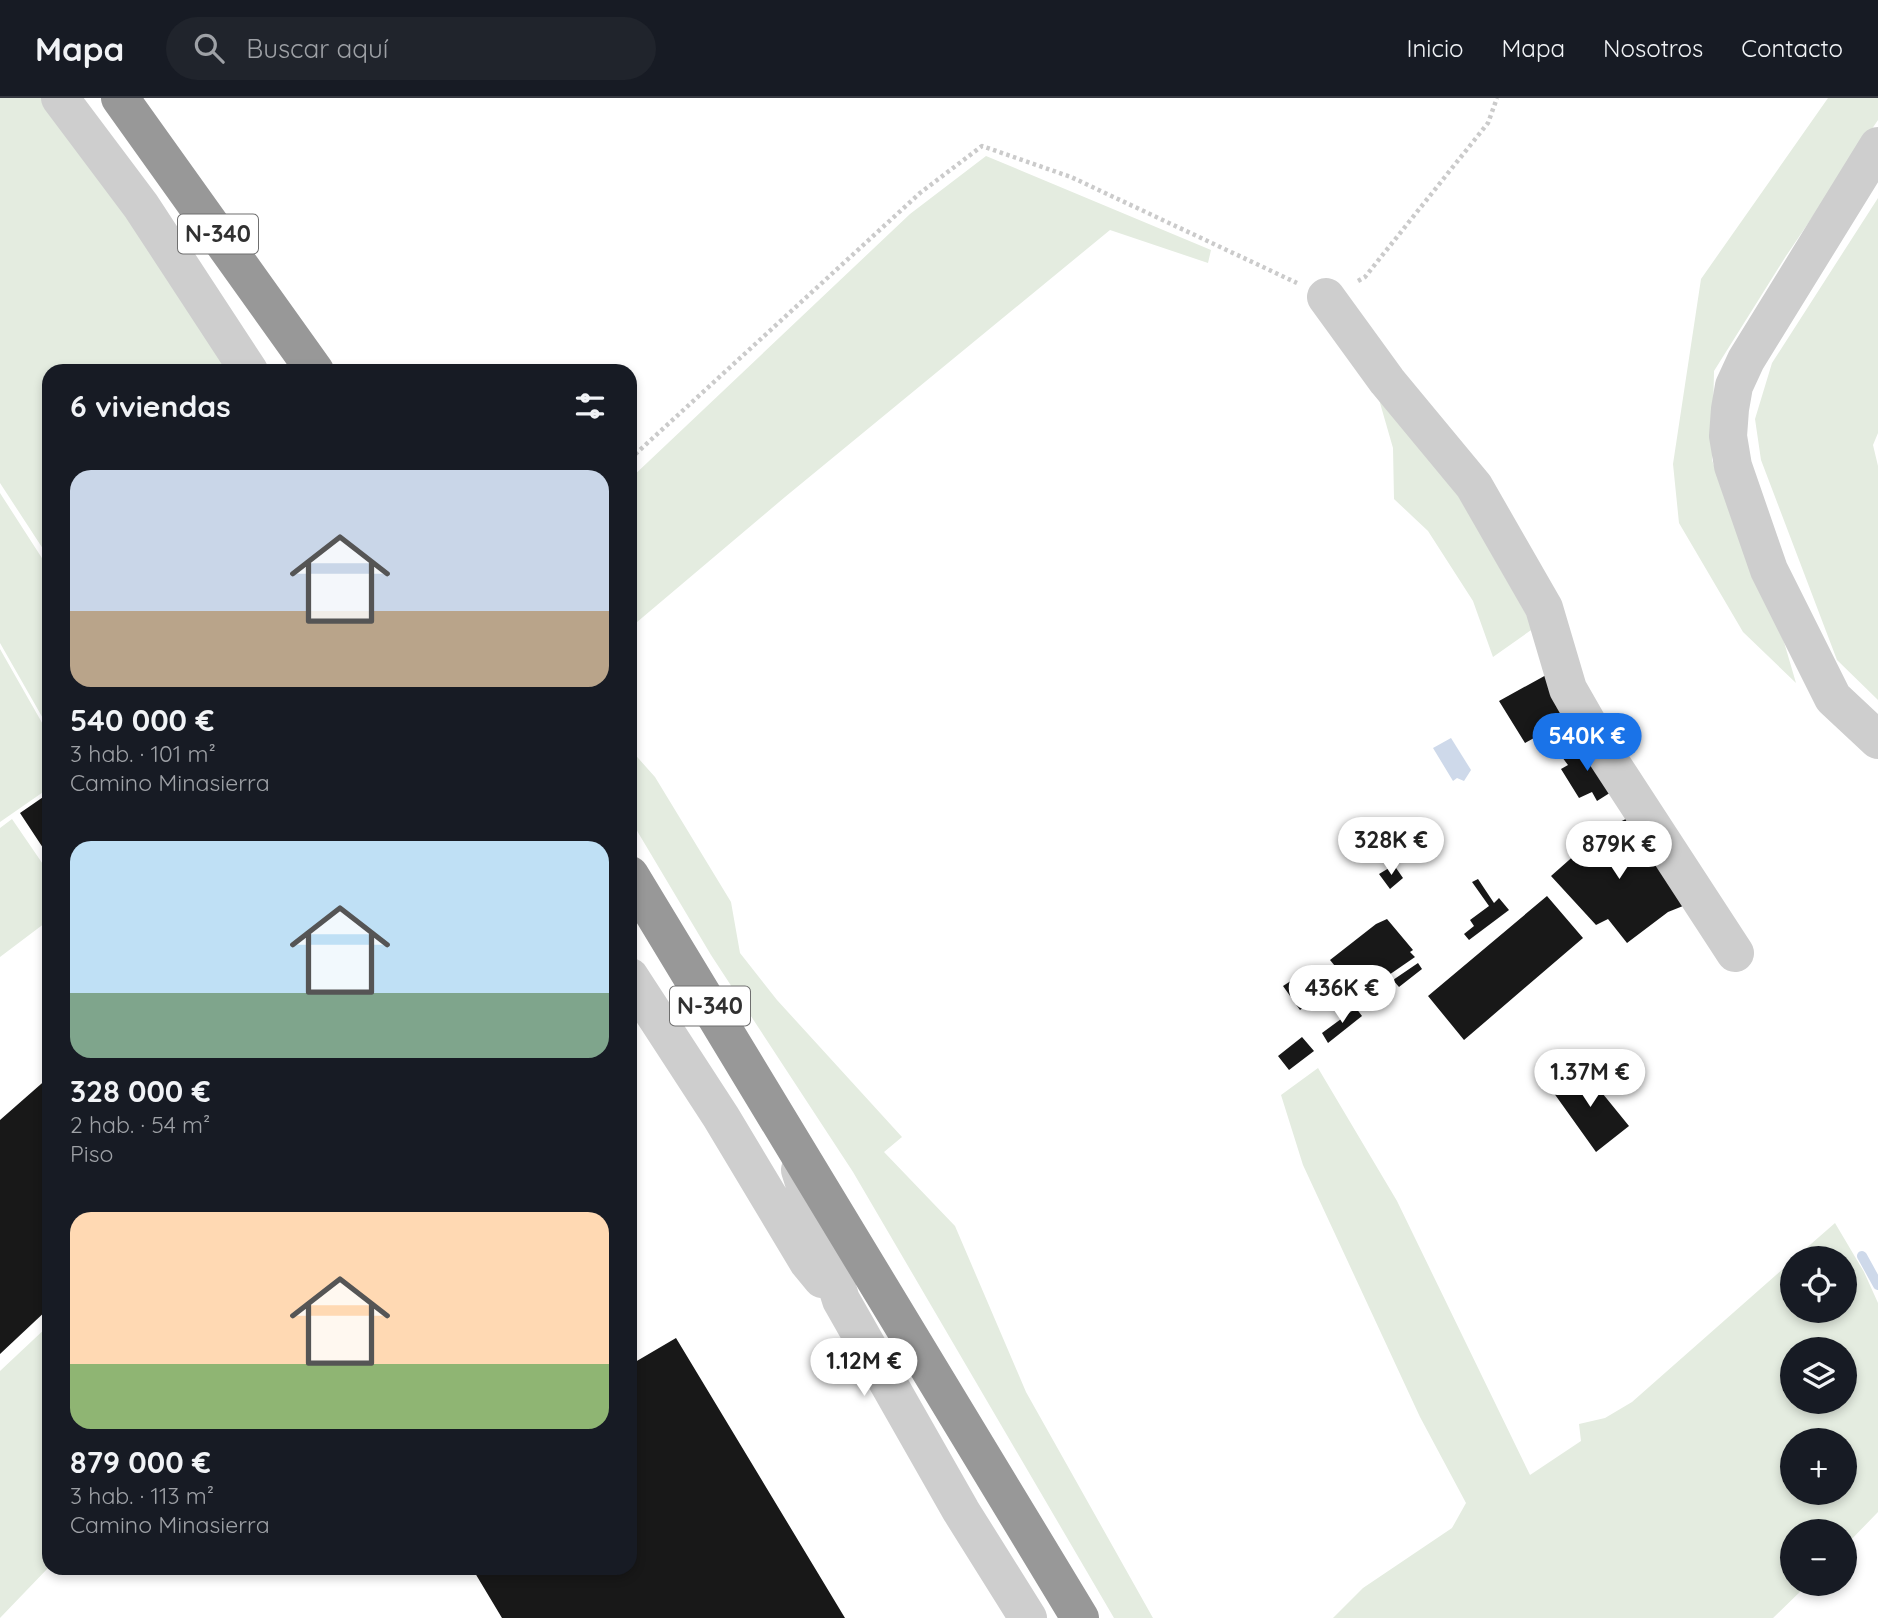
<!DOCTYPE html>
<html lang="es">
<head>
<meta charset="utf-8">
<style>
	body { margin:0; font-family:Quicksand,sans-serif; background:#20242c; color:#f1f3f6; height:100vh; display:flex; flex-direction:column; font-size:26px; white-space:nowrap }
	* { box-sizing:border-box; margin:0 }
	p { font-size:23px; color:#9ea1a6 }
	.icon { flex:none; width:38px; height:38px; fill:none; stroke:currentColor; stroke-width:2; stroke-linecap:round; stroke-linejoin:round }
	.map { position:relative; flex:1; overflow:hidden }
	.panel { position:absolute; left:42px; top:266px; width:595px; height:1211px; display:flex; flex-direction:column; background:#171b24; border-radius:21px; box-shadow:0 4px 10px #0003 }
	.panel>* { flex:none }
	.tools { position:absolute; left:1780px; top:1148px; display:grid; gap:14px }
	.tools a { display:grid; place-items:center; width:77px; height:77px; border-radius:50%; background:#171b24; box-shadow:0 4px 10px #0003; font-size:35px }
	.price { position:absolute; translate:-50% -60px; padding:0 16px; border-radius:24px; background:#fff; color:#222; font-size:23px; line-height:46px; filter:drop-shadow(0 2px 4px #0008) }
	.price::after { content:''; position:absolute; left:50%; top:42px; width:21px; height:16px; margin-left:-10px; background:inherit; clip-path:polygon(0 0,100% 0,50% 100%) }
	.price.active { background:#1a73e8; color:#fff }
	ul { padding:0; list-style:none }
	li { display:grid; align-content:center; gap:14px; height:371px; padding:0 28px }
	li span { display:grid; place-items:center; height:217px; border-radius:21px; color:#555 }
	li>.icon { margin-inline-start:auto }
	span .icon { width:126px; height:126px; fill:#fffc; stroke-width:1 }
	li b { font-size:30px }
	h2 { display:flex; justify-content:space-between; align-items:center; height:84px; padding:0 28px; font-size:30px }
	header { display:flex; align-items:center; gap:42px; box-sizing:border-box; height:98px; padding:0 35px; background:#171b24; border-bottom:2px solid #363941 }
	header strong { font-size:33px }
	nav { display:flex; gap:38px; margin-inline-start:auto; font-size:24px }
	.search { width:490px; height:63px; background:#20242c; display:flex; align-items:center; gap:18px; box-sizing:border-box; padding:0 24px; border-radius:38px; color:#9ea1a6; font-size:26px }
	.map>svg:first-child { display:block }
	.green { fill:#e4ece0; fill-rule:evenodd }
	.water { fill:#ced9ea }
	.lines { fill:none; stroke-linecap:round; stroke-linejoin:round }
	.stream { stroke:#ced9ea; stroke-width:10 }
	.building { fill:#181818 }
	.path { stroke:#cbcbcb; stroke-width:4.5; stroke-dasharray:3.5 3.5; stroke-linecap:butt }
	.minor { stroke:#cecece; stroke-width:38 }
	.highway { stroke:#989898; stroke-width:38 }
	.labels { text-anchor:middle; stroke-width:7; stroke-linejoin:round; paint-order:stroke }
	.shield { fill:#fff; stroke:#6f6f6f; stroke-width:2 }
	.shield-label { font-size:23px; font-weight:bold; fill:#313131 }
</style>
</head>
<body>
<header>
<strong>Mapa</strong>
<div class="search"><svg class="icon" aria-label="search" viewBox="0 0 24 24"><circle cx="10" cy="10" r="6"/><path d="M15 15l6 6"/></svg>Buscar aquí</div>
<nav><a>Inicio</a><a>Mapa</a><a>Nosotros</a><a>Contacto</a></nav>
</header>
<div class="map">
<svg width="1878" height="1520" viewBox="0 0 1878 1520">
	<rect width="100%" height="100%" fill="#fff"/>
	<path class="green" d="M0,0H41L135,131L232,273H49V460L0,385Z
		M1828,0H1878V22L1786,158L1714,273L1712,362L1742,447L1784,544L1796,585L1743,534L1679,425L1673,366L1701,181Z
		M986,58L1211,152L1208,165L1110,132L785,399L630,530V381L910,116Z
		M1878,100V335L1873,347L1878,368V602L1837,562L1761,362L1755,321L1772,265Z
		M1378,298L1428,344L1534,530L1493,559L1473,503L1428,433L1394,401L1393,350Z
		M0,395L49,471V631L0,545Z
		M0,551L49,637V690L0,724Z
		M630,651L655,679L731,804L740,855L777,902L902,1039L884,1054L955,1128L1026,1294L1153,1520H1114L853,1074L711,857L630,721Z
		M12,721L49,775V822L0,859V730Z
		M1318,970L1397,1103L1530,1377L1581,1343L1579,1326L1605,1320L1632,1304L1792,1163V1213H1844V1160H1795L1835,1125L1864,1174L1878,1205V1414L1845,1448L1844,1433H1792V1486H1808L1773,1520H1333L1363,1490L1452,1430L1466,1405L1420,1319L1303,1067L1281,997ZM1792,1251H1844V1304H1792ZM1792,1342H1844V1395H1792Z
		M49,1227V1469L0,1520V1273Z"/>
	<path class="water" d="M1451,640L1471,672L1464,683L1457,680L1453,683L1433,650Z"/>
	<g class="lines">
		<path class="stream" d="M1862,1158L1878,1187"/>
	</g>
	<path class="building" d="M1548,576L1570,620L1525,645L1499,603Z
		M1586,642L1616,691L1597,703L1592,694L1579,700L1561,671L1568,667L1562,659Z
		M49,695V759L20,715Z
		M1630,719L1683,808L1668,814L1627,845L1608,821L1596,827L1551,778L1603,732Z
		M1394,767L1403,780L1390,791L1379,776Z
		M1478,781L1494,805L1499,800L1509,812L1469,842L1464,836L1474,828L1470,822L1489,808L1472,784Z
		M1547,798L1583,840L1464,942L1428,898Z
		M1387,821L1413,852L1410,854L1415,859L1386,879L1361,900L1330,862L1376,826Z
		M1418,865L1422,871L1399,889L1393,882Z
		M1300,877L1318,899L1300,912L1283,888Z
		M1356,910L1362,918L1328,945L1322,935Z
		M1302,939L1314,953L1289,972L1278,958Z
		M1581,969L1629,1028L1596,1054L1551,991Z
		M49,979V1210L0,1256V1022Z
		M676,1240L845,1520H502L472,1470H630V1267Z"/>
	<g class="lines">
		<path class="path" d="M1358,183L1365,179L1488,25L1497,0
			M630,361L920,95L982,48L1071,79L1297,185"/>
		<path class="minor" d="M60,0L141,108L249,273
			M1878,48L1746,262L1734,288L1730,311L1728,338L1733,368L1769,472L1833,600L1878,642
			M1326,199L1387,283L1474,388L1544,510L1568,591L1604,654L1735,855
			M630,879L721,1019L808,1164L822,1181
			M800,1072L841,1202L961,1413L1028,1520"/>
		<path class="highway" d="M120,0L315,273
			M630,777L1080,1520"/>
	</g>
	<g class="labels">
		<g class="shield">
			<rect x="178" y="116.5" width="80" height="39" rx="5"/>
			<rect x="670" y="888.5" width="80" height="39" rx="5"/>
		</g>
		<g class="shield-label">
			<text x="218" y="144">N-340</text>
			<text x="710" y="916">N-340</text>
		</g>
	</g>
</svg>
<div class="tools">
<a><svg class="icon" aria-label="locate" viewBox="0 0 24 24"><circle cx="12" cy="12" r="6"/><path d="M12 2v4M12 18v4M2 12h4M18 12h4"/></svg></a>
<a><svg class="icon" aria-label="layers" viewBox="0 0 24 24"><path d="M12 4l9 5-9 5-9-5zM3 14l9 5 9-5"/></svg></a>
<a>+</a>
<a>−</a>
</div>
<b class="price active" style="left:1587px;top:675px">540K €</b>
<b class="price" style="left:1391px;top:779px">328K €</b>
<b class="price" style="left:1619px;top:783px">879K €</b>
<b class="price" style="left:1342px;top:927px">436K €</b>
<b class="price" style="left:1590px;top:1011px">1.37M €</b>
<b class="price" style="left:864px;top:1300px">1.12M €</b>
<section class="panel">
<h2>6 viviendas<svg class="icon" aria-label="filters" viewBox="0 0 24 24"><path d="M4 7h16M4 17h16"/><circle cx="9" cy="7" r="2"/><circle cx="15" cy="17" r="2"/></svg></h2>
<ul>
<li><span style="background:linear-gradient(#c9d6e8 65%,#b9a48a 0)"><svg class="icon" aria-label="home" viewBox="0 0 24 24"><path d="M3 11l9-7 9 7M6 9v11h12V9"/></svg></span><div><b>540 000 €</b><p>3 hab. · 101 m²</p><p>Camino Minasierra</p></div></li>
<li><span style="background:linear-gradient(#bfe0f5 70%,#7fa58c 0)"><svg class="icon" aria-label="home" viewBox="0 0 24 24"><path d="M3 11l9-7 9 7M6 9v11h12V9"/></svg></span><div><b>328 000 €</b><p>2 hab. · 54 m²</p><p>Piso</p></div></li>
<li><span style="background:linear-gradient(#ffd9b3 70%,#8fb573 0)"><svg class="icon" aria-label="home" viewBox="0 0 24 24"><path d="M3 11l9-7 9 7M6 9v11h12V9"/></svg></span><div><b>879 000 €</b><p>3 hab. · 113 m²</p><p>Camino Minasierra</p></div></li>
</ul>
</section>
</div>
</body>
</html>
